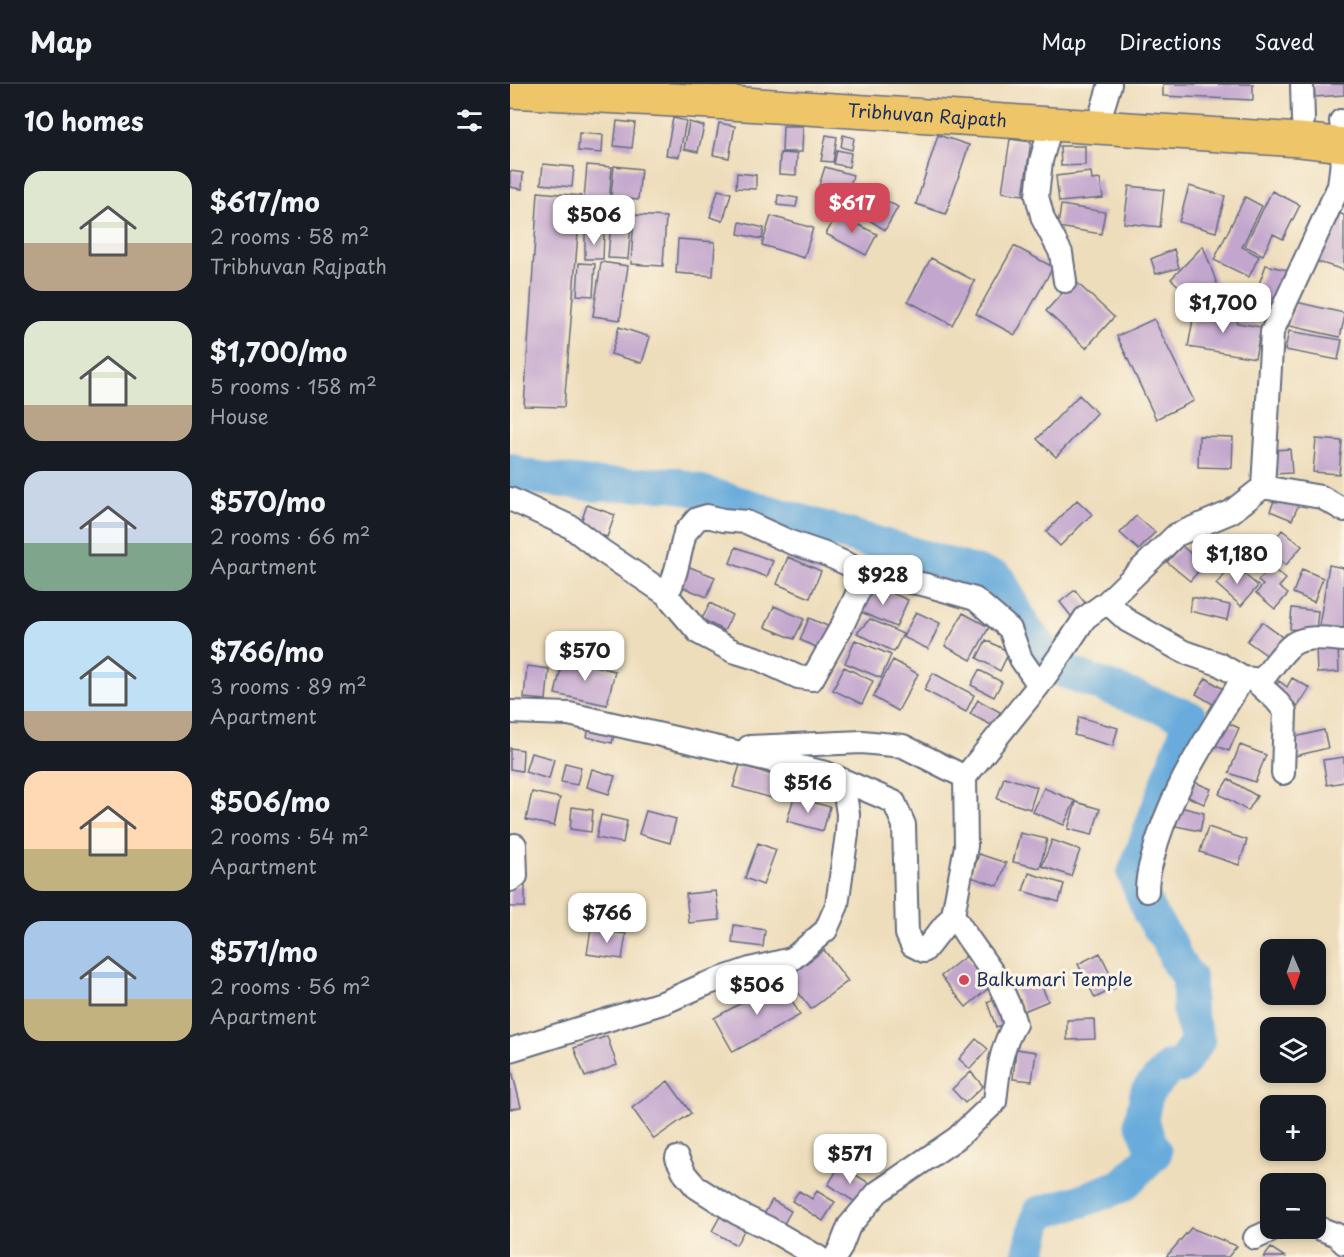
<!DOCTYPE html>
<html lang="en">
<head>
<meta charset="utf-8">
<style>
	body { margin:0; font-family:"Playpen Sans",sans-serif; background:#20242c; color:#f1f3f6; height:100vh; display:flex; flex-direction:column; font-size:22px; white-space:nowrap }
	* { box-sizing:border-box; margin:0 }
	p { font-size:20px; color:#9ea1a6 }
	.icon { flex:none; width:33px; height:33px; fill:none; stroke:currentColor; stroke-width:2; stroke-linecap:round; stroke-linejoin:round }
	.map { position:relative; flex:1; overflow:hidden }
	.sheet { display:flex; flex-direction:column; background:#171b24; width:510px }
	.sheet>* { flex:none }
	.needle { width:39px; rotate:178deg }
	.fabs { position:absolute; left:750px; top:855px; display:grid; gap:12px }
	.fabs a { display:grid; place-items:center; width:66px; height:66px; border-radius:12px; background:#171b24; box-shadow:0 3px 9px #0003; font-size:30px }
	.price { position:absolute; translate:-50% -51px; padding:0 14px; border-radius:12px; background:#fff; color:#222; font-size:20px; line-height:39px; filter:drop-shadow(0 2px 3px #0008) }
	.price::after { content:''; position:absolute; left:50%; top:36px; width:18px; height:14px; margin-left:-9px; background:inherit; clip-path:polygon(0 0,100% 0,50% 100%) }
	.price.active { background:#d1495b; color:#fff }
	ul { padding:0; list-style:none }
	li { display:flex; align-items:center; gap:18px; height:150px; padding:0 24px }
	li span { display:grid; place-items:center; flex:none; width:168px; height:120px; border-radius:18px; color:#555 }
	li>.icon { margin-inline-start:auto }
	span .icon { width:72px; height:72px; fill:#fffc; stroke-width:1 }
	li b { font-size:26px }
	h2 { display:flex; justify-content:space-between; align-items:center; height:72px; padding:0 24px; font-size:26px }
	header { display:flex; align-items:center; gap:36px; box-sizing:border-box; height:84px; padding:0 30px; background:#171b24; border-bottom:2px solid #363941 }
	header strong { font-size:28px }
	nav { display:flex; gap:33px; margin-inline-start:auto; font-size:21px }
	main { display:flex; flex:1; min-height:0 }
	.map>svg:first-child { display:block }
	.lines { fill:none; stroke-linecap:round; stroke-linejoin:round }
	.river { stroke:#67abdc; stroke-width:34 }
	.building { fill:#c2a6ce }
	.street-casing { stroke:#656c7f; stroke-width:26 }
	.highway-casing { stroke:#656c7f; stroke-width:36 }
	.street { stroke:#fff; stroke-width:22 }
	.highway { stroke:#eec569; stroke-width:33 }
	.poi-dot { fill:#d1495b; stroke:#fcf5e5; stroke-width:2 }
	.labels { text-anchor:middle; stroke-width:6; stroke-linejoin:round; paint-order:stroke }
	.street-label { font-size:18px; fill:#1b2f5e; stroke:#fcf5e5 }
	.poi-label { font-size:18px; fill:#1b2f5e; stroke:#fcf5e5; text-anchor:start }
</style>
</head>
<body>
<header>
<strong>Map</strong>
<nav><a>Map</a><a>Directions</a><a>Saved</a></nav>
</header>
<main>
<section class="sheet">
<h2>10 homes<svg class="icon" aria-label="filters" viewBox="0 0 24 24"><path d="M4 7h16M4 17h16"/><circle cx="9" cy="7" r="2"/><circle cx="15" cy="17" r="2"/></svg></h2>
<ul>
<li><span style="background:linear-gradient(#dfe7d0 60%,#b9a48a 0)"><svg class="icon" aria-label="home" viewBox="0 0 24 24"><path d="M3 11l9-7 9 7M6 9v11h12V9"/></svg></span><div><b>$617/mo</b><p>2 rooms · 58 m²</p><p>Tribhuvan Rajpath</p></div></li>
<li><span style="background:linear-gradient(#dfe7d0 70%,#b9a48a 0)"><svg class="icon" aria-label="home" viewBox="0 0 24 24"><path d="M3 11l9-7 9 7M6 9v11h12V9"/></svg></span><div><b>$1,700/mo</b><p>5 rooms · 158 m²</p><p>House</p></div></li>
<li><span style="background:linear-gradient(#c9d6e8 60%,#7fa58c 0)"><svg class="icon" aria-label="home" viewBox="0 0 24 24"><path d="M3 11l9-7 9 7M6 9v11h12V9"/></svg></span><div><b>$570/mo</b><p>2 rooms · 66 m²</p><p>Apartment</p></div></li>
<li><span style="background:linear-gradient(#bfe0f5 75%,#b9a48a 0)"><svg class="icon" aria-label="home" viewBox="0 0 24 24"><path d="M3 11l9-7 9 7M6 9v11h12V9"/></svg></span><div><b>$766/mo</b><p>3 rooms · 89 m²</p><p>Apartment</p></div></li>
<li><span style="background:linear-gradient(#ffd9b3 65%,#c2b280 0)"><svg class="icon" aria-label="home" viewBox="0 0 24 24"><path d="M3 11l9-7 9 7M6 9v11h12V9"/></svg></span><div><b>$506/mo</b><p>2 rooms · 54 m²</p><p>Apartment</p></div></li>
<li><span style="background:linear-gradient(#a9c7e8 65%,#c2b280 0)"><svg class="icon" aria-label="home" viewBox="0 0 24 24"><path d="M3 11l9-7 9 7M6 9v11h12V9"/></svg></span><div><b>$571/mo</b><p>2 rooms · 56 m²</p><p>Apartment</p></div></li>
</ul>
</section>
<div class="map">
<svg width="834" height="1173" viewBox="0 0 834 1173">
	<rect width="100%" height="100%" fill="#fcf5e5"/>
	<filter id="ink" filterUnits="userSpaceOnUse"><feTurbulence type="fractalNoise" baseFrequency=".0167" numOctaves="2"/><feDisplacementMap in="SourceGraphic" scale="12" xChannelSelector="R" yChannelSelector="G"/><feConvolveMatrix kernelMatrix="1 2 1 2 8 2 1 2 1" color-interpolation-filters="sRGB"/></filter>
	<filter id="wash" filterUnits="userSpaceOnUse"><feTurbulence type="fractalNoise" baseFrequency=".008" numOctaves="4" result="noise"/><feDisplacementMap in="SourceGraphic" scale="24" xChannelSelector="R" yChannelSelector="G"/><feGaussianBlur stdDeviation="1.35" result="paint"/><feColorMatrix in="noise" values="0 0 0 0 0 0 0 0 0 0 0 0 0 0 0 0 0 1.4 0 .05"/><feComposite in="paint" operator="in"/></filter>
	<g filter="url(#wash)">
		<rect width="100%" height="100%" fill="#edb"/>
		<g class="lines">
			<path class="river" d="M0,386L11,392L88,401L164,400L489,495L515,545L551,586L681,634L624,790L639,828L661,862L667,878L679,893V927L688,957L671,982L660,983L637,1008L631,1037L645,1069L613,1101L571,1117L529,1129L518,1173"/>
		</g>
		<g id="blocks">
			<path class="building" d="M653,0H743V16L653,12Z
				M804,0H834V11L805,13Z
				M163,34L176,37L169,73L156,71Z
				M107,37L125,39L122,64L104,62Z
				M179,38L194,42L188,68L174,65Z
				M209,39L225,42L219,74L203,71Z
				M273,42H293L292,68H272Z
				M69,49L93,51L92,69L68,67Z
				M316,51L327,53L323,78L311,77Z
				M333,51L344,54L342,66L331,63Z
				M428,51L459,61L436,130L406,120Z
				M500,55L521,58L513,111L492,108Z
				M550,62H575V81L551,82Z
				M327,66L341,69L339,83L324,80Z
				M270,69L287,70L286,91L269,90Z
				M33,80L64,83L62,103L31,100Z
				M77,81L102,83L99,117L74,115Z
				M104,82L131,85L128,116L101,113Z
				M315,83L343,91L339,106L327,103L322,116L306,111Z
				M0,87L13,89L12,105L0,103Z
				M581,88L582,96L590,95L593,114L549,118L546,92Z
				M227,89L246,91V105L226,104Z
				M619,102L654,106L650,143L614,139Z
				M679,102L715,112L706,148L669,138Z
				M208,106L221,109L213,137L200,133Z
				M762,107L790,121L773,155L763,150L753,171L735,162Z
				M28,108L71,112L54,323L14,322Z
				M356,108L365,111L356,136L347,132Z
				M268,111L288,114L286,123L267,121Z
				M735,113L752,122L732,163L749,172L739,193L704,176Z
				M371,114L388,123L375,146L359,136Z
				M551,121L595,128L591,150L548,143Z
				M102,126L122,127L118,175L98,174Z
				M823,127L834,131V186L808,178Z
				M327,130L367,150L356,171L316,150Z
				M124,131L156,133L153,182L121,180Z
				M261,132L303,144L294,174L252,161Z
				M230,138L254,144L252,155L228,150Z
				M75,148L94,149L93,175H75Z
				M168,155L205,158L203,192L166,189Z
				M504,162L543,183L505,251L466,230Z
				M693,162L710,208L687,219L661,195Z
				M664,165L669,184L646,190L641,175Z
				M421,174L465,197L442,241L398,217Z
				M91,178L118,182L110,236L83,232Z
				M69,179L85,180L83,212L67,211Z
				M756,181L777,186L755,237L736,235Z
				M564,196L604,233L576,264L536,227Z
				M786,218L834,229V236L830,253L780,242Z
				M685,224L729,231L727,239L751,243L745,274L678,263Z
				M644,235L684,317L646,335L607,252Z
				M109,243L140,253L132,279L101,270Z
				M779,247L832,256L828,276L775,266Z
				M569,311L587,329L546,373L527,355Z
				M689,352L723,353L722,384L688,383Z
				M806,355L832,357L829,390L803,388Z
				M780,365L782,389L763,390L761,366Z
				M766,412L788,422L782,436L760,427Z
				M567,416L582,430L550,462L536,448Z
				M77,421L105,431L97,453L69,444Z
				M626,432L645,448L629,466L610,449Z
				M772,446L792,462L776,481L757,465Z
				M672,462L694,481L680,497L657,478Z
				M226,463L263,477L257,493L220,479Z
				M278,473L311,487L300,514L267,500Z
				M724,481L748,502L731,522L706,500Z
				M819,481L834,484V552L808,548Z
				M177,482L205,493L197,513L170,502Z
				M761,483L776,495L769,503L778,510L765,525L746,509L753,501L748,497Z
				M792,485L813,494L804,518L783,509Z
				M361,500L398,516L386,543L349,527Z
				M565,506L579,524L564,536L550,518Z
				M682,513L720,521L717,536L680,527Z
				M200,519L222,531L214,547L192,535Z
				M264,522L294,535L284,555L255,543Z
				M782,524L808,527L806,547L780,545Z
				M406,528L430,539L418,565L393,553Z
				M453,529L479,543L461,576L435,562Z
				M299,534L322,544L313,566L290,556Z
				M360,535L393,550L384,568L347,549Z
				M752,538L776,556L762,575L737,557Z
				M345,556L381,571L371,594L335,579Z
				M476,556L499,568L490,587L467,574Z
				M828,561L829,588L807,589L806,562Z
				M53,575L105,587L97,621L45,610Z
				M383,576L408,590L388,627L363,613Z
				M17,582L39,585L36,616L14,614Z
				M334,583L363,597L352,620L323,606Z
				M469,586L492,598L484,613L461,601Z
				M423,589L464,611L456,628L414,606Z
				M696,594L716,607L706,622L686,610Z
				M782,594L800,604L788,622L763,606L769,597L777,603Z
				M468,616L490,628L483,642L460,630Z
				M569,633L608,644L603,662L564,651Z
				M713,637L729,644L719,667L702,660Z
				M80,638L106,643L102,659L77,653Z
				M814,646L818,664L781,673L777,655Z
				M730,661L756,671L745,698L719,689Z
				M0,664L13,666L12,687L0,685Z
				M21,669L44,675L39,695L15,688Z
				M834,673V698L817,701L813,676Z
				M55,679L71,683L67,701L51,698Z
				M230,681L269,693L262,714L223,703Z
				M82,685L105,692L99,710L77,703Z
				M494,693L527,703L520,725L487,715Z
				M718,695L747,712L738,727L709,710Z
				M682,697L701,705L694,720L676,712Z
				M534,704L565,717L554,741L523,728Z
				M22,708L50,714L44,742L16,736Z
				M284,713L320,723L313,747L277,737Z
				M566,718L590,725L582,751L558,745Z
				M62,723L83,726L81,748L60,745Z
				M670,723L694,729L690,747L666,742Z
				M136,727L166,735L160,759L129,750Z
				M91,731L117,737L113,759L86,754Z
				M698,743L737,756L729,781L690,768Z
				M510,749L537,755L530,784L503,778Z
				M542,756L570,766L561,792L532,782Z
				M248,759L266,766L253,801L235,794Z
				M469,770L496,779L488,802L461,793Z
				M519,789L554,800L549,818L513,807Z
				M0,802H15V823H0Z
				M206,807L210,836L179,839L176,810Z
				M224,841L255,846L253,863L222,859Z
				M81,845L116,850L112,875L77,870Z
				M314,866L338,897L301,925L277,894Z
				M590,869L607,903L585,914L568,880Z
				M456,872L480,903L456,923L431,892Z
				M528,893L538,917L514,927L504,903Z
				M271,897L290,931L223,968L204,934Z
				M493,912L502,937L486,943L477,918Z
				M584,935L585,955L557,956V936Z
				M97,952L107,981L75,993L64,964Z
				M466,955L478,965L460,985L449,975Z
				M506,965L526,968L522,997L503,995Z
				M0,979L11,1023L0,1025Z
				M461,988L473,1002L455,1019L442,1005Z
				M158,997L181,1029L144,1055L122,1024Z
				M330,1081L362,1101L350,1121L318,1101Z
				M289,1107L302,1115L307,1107L325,1118L313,1137L282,1117Z
				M262,1116L281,1127L271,1145L252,1134Z
				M213,1127L237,1141L226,1161L202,1147Z
				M681,1144L727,1162L718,1173H656Z
				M761,1164L775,1173H754Z"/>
		</g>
	</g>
	<g filter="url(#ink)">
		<use href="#blocks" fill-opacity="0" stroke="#656c7f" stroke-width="1.5"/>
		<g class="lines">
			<g class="street-casing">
				<path id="street" d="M792,0L793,36
					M541,41L531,77L527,112L533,135L551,169L555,197
					M587,43L600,0
					M753,403L811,413L834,426
					M0,415L61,443L92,467L156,510L189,549L223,567L249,575L288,593L302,595L332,542L357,489
					M156,510L161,502L166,486L175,449L187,435L197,432L213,436L236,438L280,458L315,470L357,489L416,501L465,515L500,545L511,575L529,601
					M597,518L618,537L674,568L709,580L733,594L752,596C760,586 773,567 783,560C797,551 819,555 834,556
					M744,596L765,615L775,627L773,689
					M0,628L59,630L226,668L316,689L384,718L394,741L397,850L402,861L414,867L443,831L456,762L455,693L529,601L554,566L575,534L597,518L666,451L721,428L753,403L762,248L829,102L834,61L831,37
					M239,663L352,658L393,662L455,693
					M0,796L6,792L5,761
					M637,807C637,796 639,786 642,776C658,709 699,651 733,594
					M0,966L155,918L196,900L240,885L282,875L316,846L327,821L337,750L338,730L335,710L318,691
					M167,1074L175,1090L186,1103L227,1129L258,1144L308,1173
					M806,1143L827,1151L834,1159
					M745,1154L767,1144
					M325,1173L330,1165L339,1142L368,1108L447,1054L485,1018C488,990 490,965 505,940L500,924L487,895L458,854L443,831"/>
			</g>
			<g class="highway-casing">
				<g id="highway">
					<path id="s1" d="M0,7L219,19L587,43L790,56L834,61"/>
				</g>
			</g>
			<use href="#street" class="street"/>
			<use href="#highway" class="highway"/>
		</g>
	</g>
	<circle class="poi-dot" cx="454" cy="896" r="6"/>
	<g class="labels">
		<g class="street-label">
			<text dy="6" stroke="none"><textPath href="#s1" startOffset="418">Tribhuvan Rajpath</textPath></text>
		</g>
		<g class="poi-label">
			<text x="466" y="902">Balkumari Temple</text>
		</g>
	</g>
</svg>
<div class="fabs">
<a><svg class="needle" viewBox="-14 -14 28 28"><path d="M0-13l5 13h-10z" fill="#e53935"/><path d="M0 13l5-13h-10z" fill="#9ea1a6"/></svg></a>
<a><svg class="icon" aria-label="layers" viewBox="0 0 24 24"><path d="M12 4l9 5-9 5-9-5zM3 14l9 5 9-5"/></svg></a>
<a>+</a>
<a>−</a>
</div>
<b class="price active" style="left:342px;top:150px">$617</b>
<b class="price" style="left:84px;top:162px">$506</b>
<b class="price" style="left:713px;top:250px">$1,700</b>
<b class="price" style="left:727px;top:501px">$1,180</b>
<b class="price" style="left:373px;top:522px">$928</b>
<b class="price" style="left:75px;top:598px">$570</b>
<b class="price" style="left:298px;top:730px">$516</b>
<b class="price" style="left:97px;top:860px">$766</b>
<b class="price" style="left:247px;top:932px">$506</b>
<b class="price" style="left:340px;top:1101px">$571</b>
</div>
</main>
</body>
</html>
